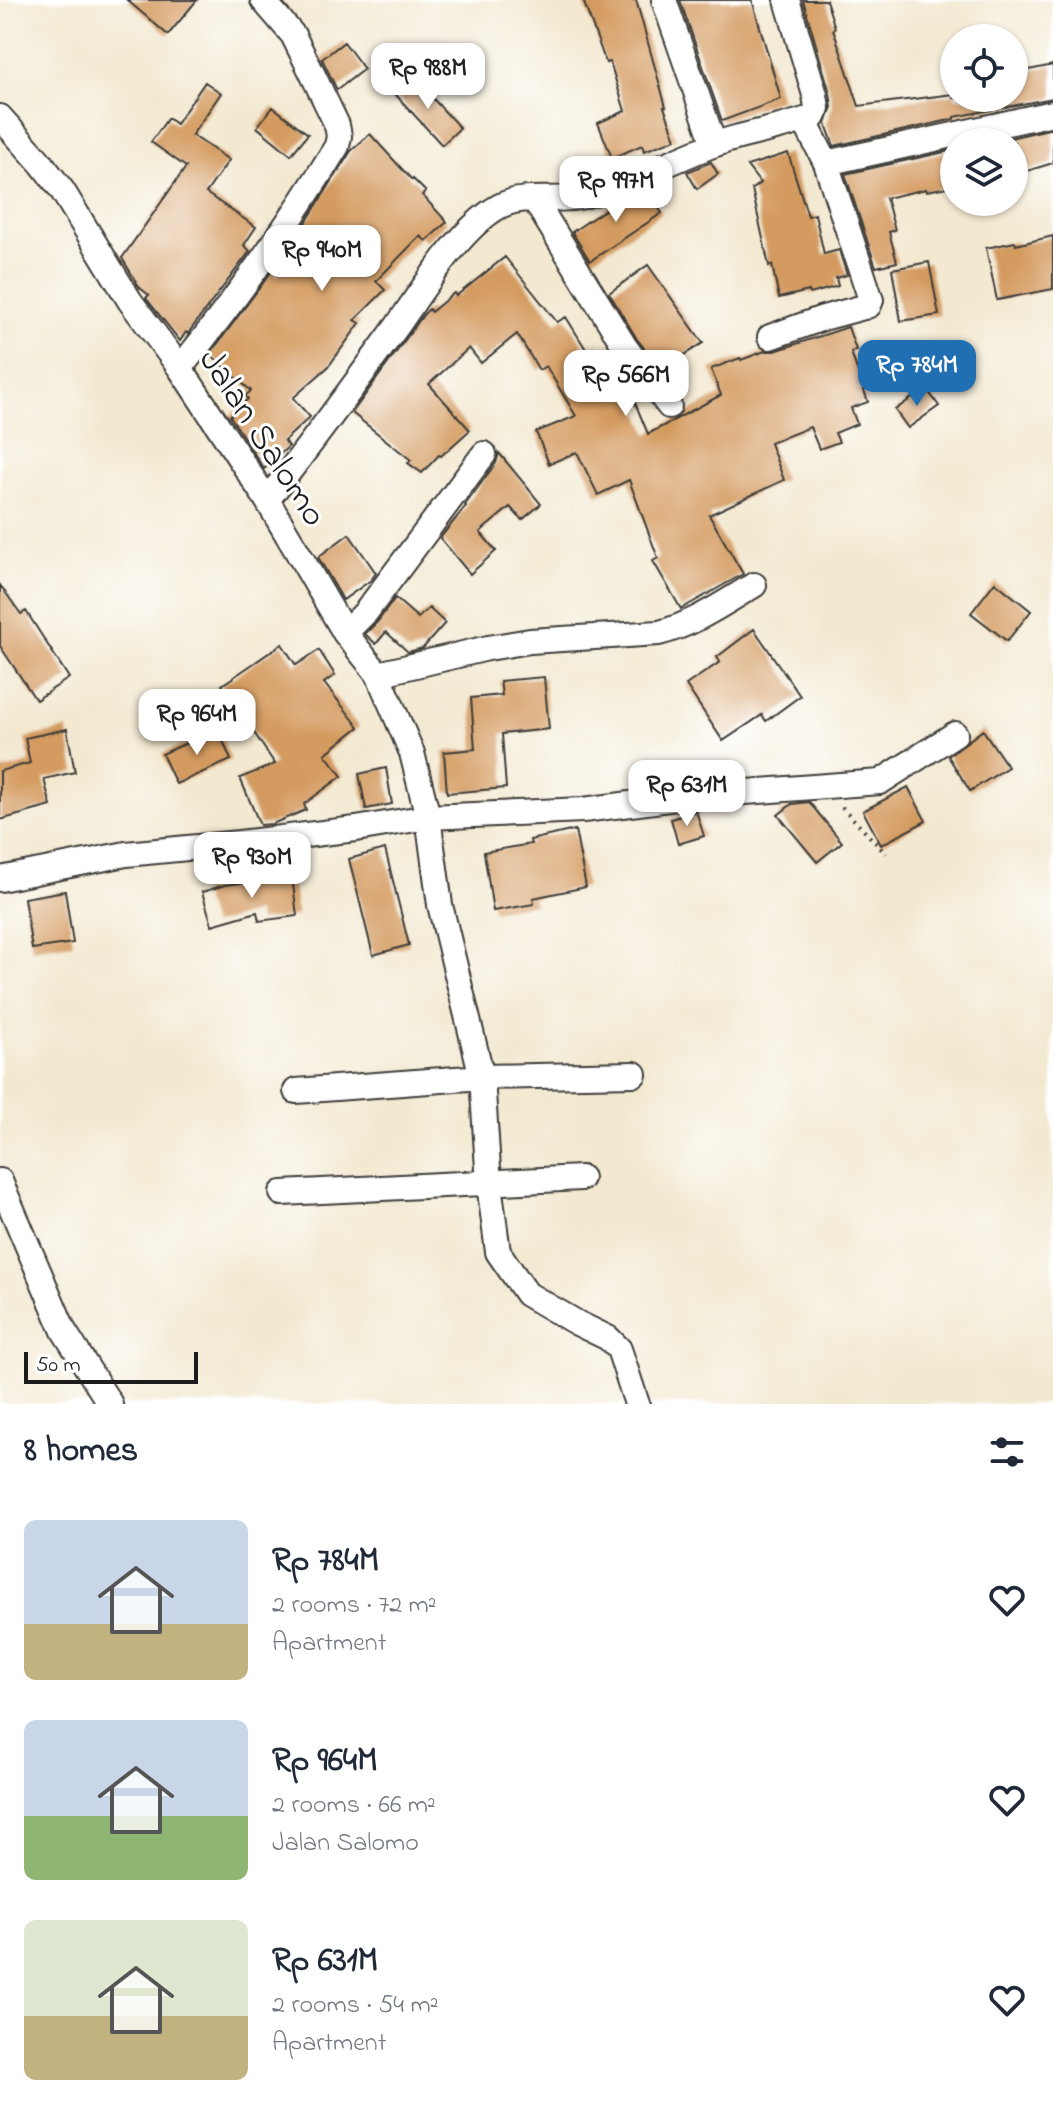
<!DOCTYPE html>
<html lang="en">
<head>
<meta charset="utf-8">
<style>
	body { margin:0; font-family:"Indie Flower",sans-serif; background:#f2f2f3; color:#1f2937; height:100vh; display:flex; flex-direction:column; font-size:30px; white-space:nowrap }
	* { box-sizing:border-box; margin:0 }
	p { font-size:26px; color:#747a83 }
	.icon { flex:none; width:44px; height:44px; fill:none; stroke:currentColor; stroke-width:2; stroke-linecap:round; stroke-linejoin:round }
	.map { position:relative; height:1404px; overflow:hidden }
	.drawer { display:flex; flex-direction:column; background:#fff; flex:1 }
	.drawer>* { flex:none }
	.tools { position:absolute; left:940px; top:24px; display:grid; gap:16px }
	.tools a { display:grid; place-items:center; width:88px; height:88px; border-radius:50%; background:#fff; box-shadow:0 2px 6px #0004; font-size:40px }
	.scale { position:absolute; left:24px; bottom:20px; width:174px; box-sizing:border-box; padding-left:8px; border:4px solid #1c1c1c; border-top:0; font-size:22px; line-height:28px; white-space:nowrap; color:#1c1c1c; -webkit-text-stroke:6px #fff; paint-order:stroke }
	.price { position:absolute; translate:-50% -68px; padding:0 18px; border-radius:16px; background:#fff; color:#222; font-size:26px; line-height:52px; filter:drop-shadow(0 2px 4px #0008) }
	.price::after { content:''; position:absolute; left:50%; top:48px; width:24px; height:18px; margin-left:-12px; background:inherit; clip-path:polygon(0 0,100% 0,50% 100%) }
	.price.active { background:#1f6fb2; color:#fff }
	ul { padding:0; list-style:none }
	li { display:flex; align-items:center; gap:24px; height:200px; padding:0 24px }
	li span { display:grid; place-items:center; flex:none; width:224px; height:160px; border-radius:12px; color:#555 }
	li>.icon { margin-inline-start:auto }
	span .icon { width:96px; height:96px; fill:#fffc; stroke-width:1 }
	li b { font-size:34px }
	h2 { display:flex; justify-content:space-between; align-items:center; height:96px; padding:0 24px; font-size:34px }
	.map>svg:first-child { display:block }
	.building { fill:#d49b60 }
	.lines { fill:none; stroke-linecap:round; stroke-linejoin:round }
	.street-casing { stroke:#3c3b37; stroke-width:28 }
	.path { stroke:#3c3b37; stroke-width:4; stroke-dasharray:2 6; stroke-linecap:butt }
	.street { stroke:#fff; stroke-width:24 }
	.labels { text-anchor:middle; stroke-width:6; stroke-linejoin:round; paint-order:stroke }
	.street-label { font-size:36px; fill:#1c1c1c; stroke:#fff }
</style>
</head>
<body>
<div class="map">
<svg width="1053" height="1404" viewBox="0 0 1053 1404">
	<rect width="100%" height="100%" fill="#fff"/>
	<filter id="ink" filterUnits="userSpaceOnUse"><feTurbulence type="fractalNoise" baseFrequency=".0125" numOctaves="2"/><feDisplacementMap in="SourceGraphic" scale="16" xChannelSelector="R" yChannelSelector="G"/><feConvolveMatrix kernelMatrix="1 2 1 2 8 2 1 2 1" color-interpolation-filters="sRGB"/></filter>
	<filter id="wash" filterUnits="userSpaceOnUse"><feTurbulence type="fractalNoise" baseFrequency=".006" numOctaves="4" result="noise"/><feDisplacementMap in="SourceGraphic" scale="32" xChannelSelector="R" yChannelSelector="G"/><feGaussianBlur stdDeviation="1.8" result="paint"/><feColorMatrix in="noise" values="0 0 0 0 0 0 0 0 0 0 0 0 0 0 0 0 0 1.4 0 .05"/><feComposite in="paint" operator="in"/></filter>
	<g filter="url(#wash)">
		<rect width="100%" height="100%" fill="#f3e9d1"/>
		<g id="blocks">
			<path class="building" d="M127,0H197L168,35Z
				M583,0H636L666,107H664L676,139L644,151L642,145L612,158L598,123L625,111L610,62L606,63Z
				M680,0H752L781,99L722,121Z
				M803,0H826L835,28L833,29L859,106L954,94V98H1014V73L1053,65V98L954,117V119L834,146L826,124L832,107L830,93Z
				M344,42L364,69L337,90L322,59Z
				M413,77L460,128L442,145L395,94Z
				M205,82L221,93L192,135L229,160L206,193L256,227L244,245L250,251L189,332L188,334L186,332L180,341L146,298L149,295L140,288L122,258L186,167L151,142L168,118L176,124Z
				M273,107L308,134L291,155L257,127Z
				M1053,128V163L1014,175V142H1003L1002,140Z
				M370,134L412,180L413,179L426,192L422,195L447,222L426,241L420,236L376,281L385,290L355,320L360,323L328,367L293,398L310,417L284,441L289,446L264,469L230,416L248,399L245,396L251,391L210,354L272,271L278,276L306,243L298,235L351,151Z
				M954,150V186L926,191V189L886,198L895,230L889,232L897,262L876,267L845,174Z
				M788,153L808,216L815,214L824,254L839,250L847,275L836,278L838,286L810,294L809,291L779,298L772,265L769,266L752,189L760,183L747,166Z
				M711,162L718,174L697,189L687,172Z
				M646,190L662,213L590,261L572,232L618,201Z
				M1053,236V289L997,300L986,248L1015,242L1016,245Z
				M505,257L557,322L566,317L587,351L593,348L622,397L631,393L648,434L721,395L711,369L740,358L741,360L765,351H775L848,327L856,350L851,352L868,402L851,408L857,424L835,433L839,442L819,449L810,427L770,443L784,480L709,515L743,574L681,609L653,561L658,558L629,480L598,495L577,452L549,464L536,432L576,416L546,366L539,370L517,334L481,363L469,348L429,384L470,430L441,456L439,455L422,473L408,463L411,460L352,413L424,314L429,309L431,312L454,293L456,296Z
				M929,262L939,315L901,321L892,269Z
				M648,265L703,343L661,370L637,339L609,293Z
				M926,388L939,406L908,428L895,410Z
				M499,453L541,504L522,520L510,507L480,532L496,551L470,574L440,538L466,506L465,505L496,463Z
				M349,534L376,573L371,580L343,600L318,557Z
				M995,582L1031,611L1007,641L971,613Z
				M0,585L21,614L26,611L69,678L36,700L0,646Z
				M395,598L418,618L429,608L445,623L423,648L408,652L386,632L376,644L365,634L378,621Z
				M754,629L800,696L766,721L762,715L723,741L686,685L720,662L717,657Z
				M282,644L296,665L319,650L335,675L324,683L359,727L325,754L342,776L304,804L306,810L272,824L260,825L240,778L275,764L222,685Z
				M544,677L549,729L502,734L506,788L447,793L444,752L475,749L471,698L502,695L500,681Z
				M67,729L75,772L44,779L51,806L0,820V771L30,763L25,738Z
				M218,729L231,760L176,784L162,754Z
				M983,730L1008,767L970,791L948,756Z
				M386,768L392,804L366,809L359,774Z
				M908,787L926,821L881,845L863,811Z
				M809,802L842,842L817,862L778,815L792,804Z
				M696,811L704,836L678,844L671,819Z
				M575,830L586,887L533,898L534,904L493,911L484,852L531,844L530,840Z
				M385,849L409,945L373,955L349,859Z
				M292,876L297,916L259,921L257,912L212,925L202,892L225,885Z
				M65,891L73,943L32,949L24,898Z"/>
		</g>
	</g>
	<g filter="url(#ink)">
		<use href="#blocks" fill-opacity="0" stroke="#3c3b37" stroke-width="2"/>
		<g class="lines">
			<g class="street-casing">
				<path id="street" d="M664,0L714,144
					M0,117L41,163L62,190L130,301L180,368L267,500L345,633L378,674L412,753L428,817L440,905L482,1077L489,1184L498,1252L527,1294L577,1323L608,1338L619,1349L637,1404
					M826,163L1053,113
					M534,199L625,347L669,406
					M770,337L823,318L864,307L869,305L871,300L826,163L804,120
					M180,368C237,298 290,223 337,146L339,136L337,125L312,73L293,35L263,0
					M267,500C312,443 355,384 398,325C423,289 461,227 500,206C525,193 556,203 584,196C629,184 670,161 713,145C746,133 781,129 813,117L817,108L815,95L787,0
					M345,633L366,612L484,454
					M378,674L488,648L530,641L659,633C694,624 724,603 754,585
					M0,879L126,854L239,843L356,829L428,817L583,810L693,796L880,782L955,734
					M296,1091L482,1077L634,1074
					M0,1181L64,1331L110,1404
					M282,1193L581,1178"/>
			</g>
			<path class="path" d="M842,807L886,854"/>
			<use href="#street" class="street"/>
		</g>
	</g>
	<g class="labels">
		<g class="street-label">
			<text transform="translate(265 436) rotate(57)" y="13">Jalan Salomo</text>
		</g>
	</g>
</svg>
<div class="tools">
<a><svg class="icon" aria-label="locate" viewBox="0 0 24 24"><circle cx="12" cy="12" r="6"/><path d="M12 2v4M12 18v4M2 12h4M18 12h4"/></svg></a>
<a><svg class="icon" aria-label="layers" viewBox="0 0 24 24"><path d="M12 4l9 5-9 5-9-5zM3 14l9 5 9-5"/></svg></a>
</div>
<div class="scale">50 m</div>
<b class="price" style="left:428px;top:111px">Rp 988M</b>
<b class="price" style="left:616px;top:224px">Rp 997M</b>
<b class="price" style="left:322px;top:293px">Rp 940M</b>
<b class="price active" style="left:917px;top:408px">Rp 784M</b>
<b class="price" style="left:626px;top:418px">Rp 566M</b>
<b class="price" style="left:197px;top:757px">Rp 964M</b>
<b class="price" style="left:687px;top:828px">Rp 631M</b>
<b class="price" style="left:252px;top:900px">Rp 930M</b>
</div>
<section class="drawer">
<h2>8 homes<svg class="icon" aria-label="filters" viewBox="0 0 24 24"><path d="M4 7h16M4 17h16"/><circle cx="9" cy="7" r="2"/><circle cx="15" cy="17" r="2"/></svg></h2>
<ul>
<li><span style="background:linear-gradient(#c9d6e8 65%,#c2b280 0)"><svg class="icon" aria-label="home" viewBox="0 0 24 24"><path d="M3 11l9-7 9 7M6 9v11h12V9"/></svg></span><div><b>Rp 784M</b><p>2 rooms · 72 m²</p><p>Apartment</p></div><svg class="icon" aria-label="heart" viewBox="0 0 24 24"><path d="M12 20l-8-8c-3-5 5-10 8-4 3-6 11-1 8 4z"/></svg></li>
<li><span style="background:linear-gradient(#c9d6e8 60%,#8fb573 0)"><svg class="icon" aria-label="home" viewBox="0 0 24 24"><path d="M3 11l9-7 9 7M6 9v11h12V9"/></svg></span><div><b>Rp 964M</b><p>2 rooms · 66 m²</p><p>Jalan Salomo</p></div><svg class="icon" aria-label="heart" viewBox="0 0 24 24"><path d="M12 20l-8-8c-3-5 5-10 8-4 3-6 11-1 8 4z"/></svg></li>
<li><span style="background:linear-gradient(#dfe7d0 60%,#c2b280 0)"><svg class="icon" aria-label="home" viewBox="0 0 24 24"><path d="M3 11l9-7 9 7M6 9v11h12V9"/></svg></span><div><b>Rp 631M</b><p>2 rooms · 54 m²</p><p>Apartment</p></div><svg class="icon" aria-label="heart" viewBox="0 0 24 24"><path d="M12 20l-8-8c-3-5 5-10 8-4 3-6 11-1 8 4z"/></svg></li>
</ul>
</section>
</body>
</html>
